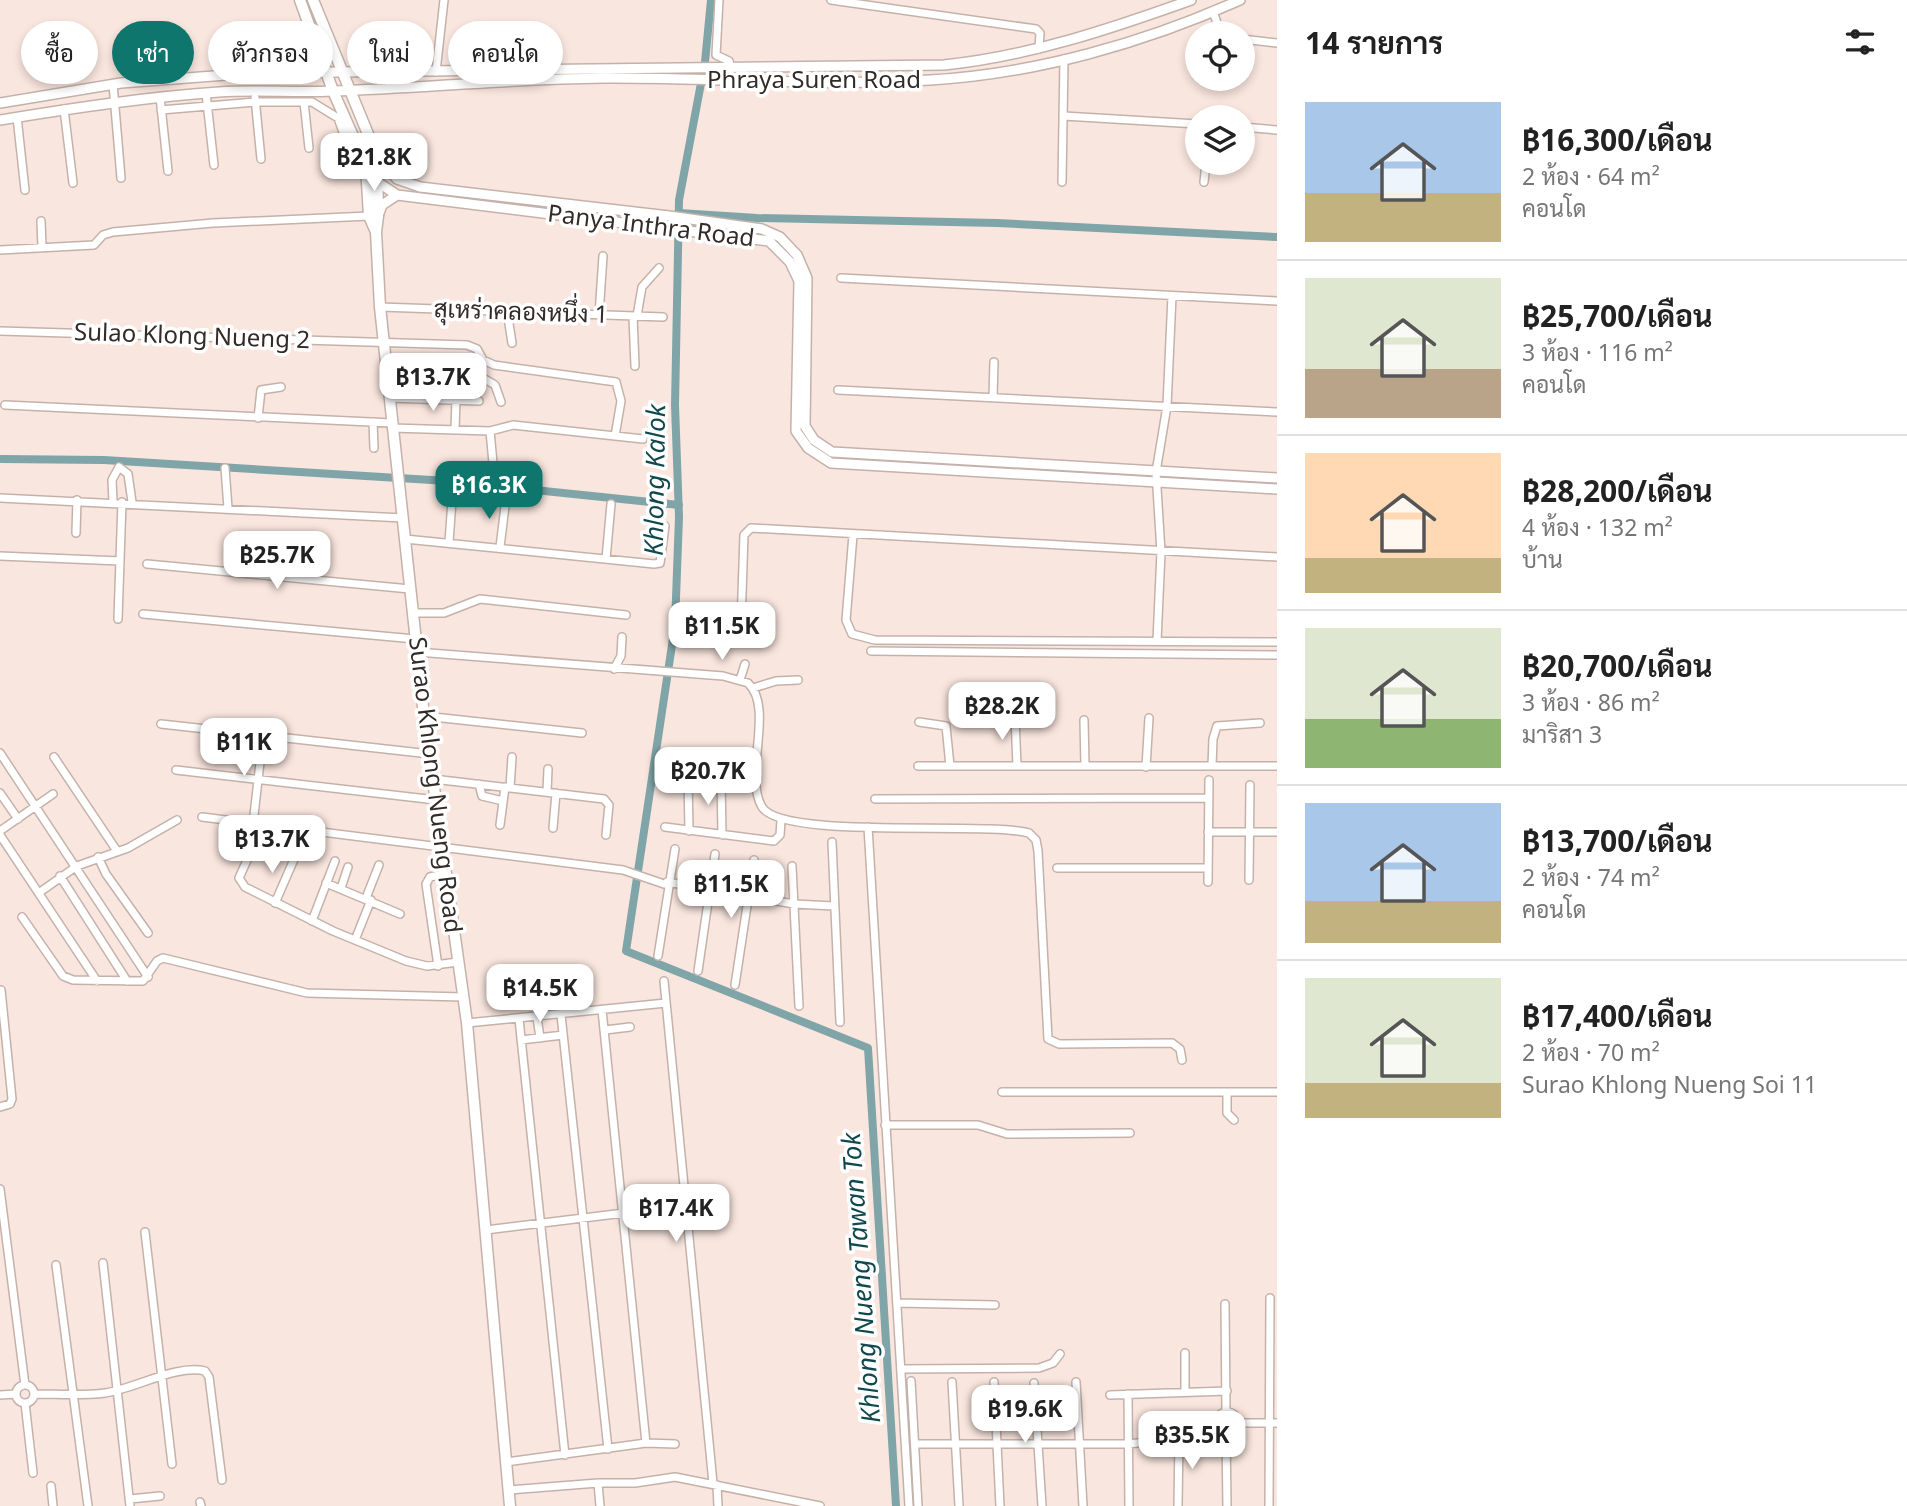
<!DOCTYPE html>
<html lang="th">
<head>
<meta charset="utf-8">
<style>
	body { margin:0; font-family:"Noto Sans",Sarabun,sans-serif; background:#f2f2f2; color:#222; height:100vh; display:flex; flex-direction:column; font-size:26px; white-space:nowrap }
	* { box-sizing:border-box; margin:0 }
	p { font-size:23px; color:#767676 }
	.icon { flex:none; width:38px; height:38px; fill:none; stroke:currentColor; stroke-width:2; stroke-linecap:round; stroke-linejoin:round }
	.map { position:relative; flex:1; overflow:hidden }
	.panel { display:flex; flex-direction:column; background:#fff; width:630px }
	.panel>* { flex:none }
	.top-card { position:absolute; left:21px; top:21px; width:665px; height:63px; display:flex; gap:14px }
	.buttons { position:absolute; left:1185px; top:21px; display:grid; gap:14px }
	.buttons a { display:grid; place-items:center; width:70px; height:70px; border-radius:50%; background:#fff; box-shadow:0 4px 10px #0003; font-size:35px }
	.price { position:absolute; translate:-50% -60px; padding:0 16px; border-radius:14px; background:#fff; color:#222; font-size:23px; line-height:46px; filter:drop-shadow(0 2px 4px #0008) }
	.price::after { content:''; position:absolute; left:50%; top:42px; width:21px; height:16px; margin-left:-10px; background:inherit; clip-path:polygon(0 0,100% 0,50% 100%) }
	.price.current { background:#0f766e; color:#fff }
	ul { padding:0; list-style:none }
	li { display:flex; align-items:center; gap:21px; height:175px; padding:0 28px }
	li+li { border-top:2px solid #e0e0e0 }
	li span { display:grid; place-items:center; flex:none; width:196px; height:140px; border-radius:0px; color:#555 }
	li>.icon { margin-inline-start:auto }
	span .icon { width:84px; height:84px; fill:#fffc; stroke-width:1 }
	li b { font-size:30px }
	h2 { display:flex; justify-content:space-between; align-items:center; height:84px; padding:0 28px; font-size:30px }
	.pill { padding:0 24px; border-radius:32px; background:#fff; box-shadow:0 4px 10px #0003; font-size:24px; line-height:63px }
	.pill.current { background:#0f766e; color:#fff }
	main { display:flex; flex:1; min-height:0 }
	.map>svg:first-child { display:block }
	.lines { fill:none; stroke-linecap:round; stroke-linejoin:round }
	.canal { stroke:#80a5a8; stroke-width:8 }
	.minor-casing { stroke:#c4b2aa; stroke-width:10 }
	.tertiary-casing { stroke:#c4b2aa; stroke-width:12 }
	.secondary-casing { stroke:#c4b2aa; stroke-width:13 }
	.minor { stroke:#fff; stroke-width:7 }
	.tertiary { stroke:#fff; stroke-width:9 }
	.secondary { stroke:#fff; stroke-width:10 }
	.labels { text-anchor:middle; stroke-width:7; stroke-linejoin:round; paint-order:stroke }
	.street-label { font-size:24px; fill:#322b28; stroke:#fff }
	.water-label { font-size:26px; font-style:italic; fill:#10494d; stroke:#fff }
</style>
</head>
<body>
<main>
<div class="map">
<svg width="1277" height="1506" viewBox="0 0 1277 1506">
	<rect width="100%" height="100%" fill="#f9e6de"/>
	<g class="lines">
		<path class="canal" d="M711,0L705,62L679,200L675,405L679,517L675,625L626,951L868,1048L896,1506
			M679,213L757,218L997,223L1277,237
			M0,459L104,460L448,481L679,505"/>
		<g class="minor-casing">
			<path id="minor" d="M719,0L716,55L729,61L731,68
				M831,0L1036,29L1040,33L1039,49
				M1213,12L1221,33
				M1242,39L1277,43
				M436,72L444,0
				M113,84L121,178
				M206,93L214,165
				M160,97L168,171
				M255,98L261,159
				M304,102L309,148
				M64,109L73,183
				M161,110L255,102H312L338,118L348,146
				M1064,116L1197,124
				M17,117L25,190
				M1242,127L1277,130
				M1062,182L1064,59
				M1204,182L1206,163
				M41,221L42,247
				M0,250L94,245L103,235L113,232L213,223L369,216
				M841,278L1277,301
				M380,307L663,317
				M507,311L512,343
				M599,315L603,256
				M633,316L635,366
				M637,316L642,287L659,268
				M0,331L467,345L477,349L483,360L494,365L616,382L621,401L615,436
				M387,374L483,378L495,385L501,402
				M838,390L1277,412
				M993,397L994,362
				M389,398L479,401
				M5,405L392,423
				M258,418L261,390L281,387
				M373,422L374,448
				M392,428L490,431L513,425L643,439
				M455,429L456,400
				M490,431L494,474
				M225,468L228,508
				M0,498L403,518
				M113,502L112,480L119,467L128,474L132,502
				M76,533L77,500
				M853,535L846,620L852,634L875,640L1277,642
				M405,539L654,564L660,563L665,526
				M449,542L453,487
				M500,547L506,498
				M0,556L120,561
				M606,559L611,504
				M147,564L410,589
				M413,613H444L480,599L626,615
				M143,614L415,639
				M118,619L122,502
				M756,633L741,624L744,535L751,528L1277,557
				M1157,641L1161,552L1156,472L1167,406L1172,296
				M871,651L1277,655
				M417,652L723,676L748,683C775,708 743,775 762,807C782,840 985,821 1029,833L1036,840L1038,851L1048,1039L1059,1044L1172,1043L1180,1049L1182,1060
				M614,669L621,656L622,637
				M740,680L745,664
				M753,688L776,681L798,680
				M424,716L582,733
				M1015,718L1017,766
				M1084,720L1085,766
				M919,722L946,726L950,766
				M161,724L430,754
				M0,753L148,977
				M54,757L117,851
				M918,766H1277
				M1212,766L1213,739L1217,726L1260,723
				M1146,767L1149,718
				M176,770L436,800
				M721,778L722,835
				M433,779L604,799L609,805L606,835
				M673,779L757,778
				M688,779L689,831
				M479,784L482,796L503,801
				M510,788L512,757
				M547,792L548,769
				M0,793L18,819
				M875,799L1208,798
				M202,817L623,870L664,884L670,883
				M253,824L263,736
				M500,825L505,787
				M665,827L774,841L780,835L781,820
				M868,827L909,1506
				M553,828L556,793
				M0,831L53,794
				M1208,832H1277
				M0,835L97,981
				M832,842L840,1022
				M252,849L239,878L245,887L333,931L406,961L427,966L458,962
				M98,857L106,874L148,933
				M792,866L799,1006
				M1057,868H1208
				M60,876L127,981
				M1249,880L1250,785
				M667,882L794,904L834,906
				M1208,882L1209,780
				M326,883L400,914
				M341,888L348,867
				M40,892L77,866L128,848L177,820
				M366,898L379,865
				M275,903L295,857
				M22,917L63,976L73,980L143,981L157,961L163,958L307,993L463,997
				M312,921L335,861
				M355,940L371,900
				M658,956L675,849
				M438,966L426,884L430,877L444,874
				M698,971L715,854
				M664,981L713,1483
				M735,985L754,860
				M602,1010L646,1443
				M561,1015L608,1449
				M537,1017L540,1038
				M519,1019L565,1455
				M467,1023L666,1003
				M605,1030L630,1027
				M521,1040L563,1035
				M1002,1092H1277
				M1227,1092V1113L1234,1120
				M0,1107L10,1104L12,1099L1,990
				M885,1125H978L1007,1134L1130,1133
				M0,1189L25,1385
				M486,1230L624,1213
				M145,1232L172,1464
				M103,1263L130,1506
				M56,1265L88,1506
				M897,1303L995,1305
				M1225,1304L1226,1412
				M1185,1353V1392
				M902,1369L1039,1368L1053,1363L1060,1354
				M911,1381L918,1506
				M952,1382L959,1506
				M994,1382L1000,1506
				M1076,1382L1083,1506
				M1034,1383L1042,1506
				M16 1394a9 9 0 1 1 18 0a9 9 0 1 1-18 0Z
				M34,1394C58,1394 82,1396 105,1393C134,1389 177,1364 205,1371L209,1377L222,1480
				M1128,1394L1129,1506
				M0,1395L16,1394
				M1110,1395L1227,1391
				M25,1403L33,1473
				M1216 1423a11 11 0 1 1 22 0a11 11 0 1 1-22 0Z
				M1238,1423H1277
				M1226,1434L1227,1506
				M915,1444H1129L1162,1440L1217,1425
				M506,1462L646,1443L675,1444
				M598,1483L600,1506
				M717,1485L718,1506
				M51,1486L53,1506
				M509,1490L598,1483H635L675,1477L820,1506
				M130,1499L160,1496
				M200,1502L201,1506
				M1178,1506L1179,1436
				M1269,1506L1270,1298"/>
		</g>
		<g class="tertiary-casing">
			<path id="tertiary" d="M0,103L121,83L253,73L944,65C1030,56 1110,29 1191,0
				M0,120C73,108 145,97 219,92C256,89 294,93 332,91C422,88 512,79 603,78C712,77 821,87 930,80C1035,74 1144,43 1240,0
				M377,156L397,179L420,187L669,216L762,229L780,237L797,255L807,278L805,426L814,440L832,452L1277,478
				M376,181L397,195L769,241L790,262L799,281L796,431L808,448L831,463L1277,489
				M378,216L382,205L397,195"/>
		</g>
		<g class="secondary-casing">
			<path id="secondary" d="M300,0L333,91L364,161
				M313,0L377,156L378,216L376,232
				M377,156L367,160L366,166L369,216L376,232L380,307L424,716L467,1023L510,1506"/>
		</g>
		<use href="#minor" class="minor"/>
		<use href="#tertiary" class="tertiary"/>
		<use href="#secondary" class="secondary"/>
	</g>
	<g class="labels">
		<g class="street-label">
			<text x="814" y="88">Phraya Suren Road</text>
			<text transform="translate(651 226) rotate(7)" y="8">Panya Inthra Road</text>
			<text transform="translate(521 312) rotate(2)" y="8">สุเหร่าคลองหนึ่ง 1</text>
			<text transform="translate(192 336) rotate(2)" y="8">Sulao Klong Nueng 2</text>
			<text transform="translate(435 785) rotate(83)" y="8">Surao Khlong Nueng Road</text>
		</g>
		<g class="water-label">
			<text transform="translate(655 480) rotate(-89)" y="9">Khlong Kalok</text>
			<text transform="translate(861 1278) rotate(-94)" y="9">Khlong Nueng Tawan Tok</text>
		</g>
	</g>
</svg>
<div class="buttons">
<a><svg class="icon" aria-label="locate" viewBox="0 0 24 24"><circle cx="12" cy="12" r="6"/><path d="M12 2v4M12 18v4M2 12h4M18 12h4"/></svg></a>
<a><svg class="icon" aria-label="layers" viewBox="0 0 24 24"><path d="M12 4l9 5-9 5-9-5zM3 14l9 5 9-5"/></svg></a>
</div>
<b class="price" style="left:374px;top:193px">฿21.8K</b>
<b class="price" style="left:433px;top:413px">฿13.7K</b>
<b class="price current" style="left:489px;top:521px">฿16.3K</b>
<b class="price" style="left:277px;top:591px">฿25.7K</b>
<b class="price" style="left:722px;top:662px">฿11.5K</b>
<b class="price" style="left:1002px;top:742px">฿28.2K</b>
<b class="price" style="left:244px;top:778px">฿11K</b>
<b class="price" style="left:708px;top:807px">฿20.7K</b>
<b class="price" style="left:272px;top:875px">฿13.7K</b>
<b class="price" style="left:731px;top:920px">฿11.5K</b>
<b class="price" style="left:540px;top:1024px">฿14.5K</b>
<b class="price" style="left:676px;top:1244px">฿17.4K</b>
<b class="price" style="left:1025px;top:1445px">฿19.6K</b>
<b class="price" style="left:1192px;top:1471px">฿35.5K</b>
<div class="top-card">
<a class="pill">ซื้อ</a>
<a class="pill current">เช่า</a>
<a class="pill">ตัวกรอง</a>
<a class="pill">ใหม่</a>
<a class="pill">คอนโด</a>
</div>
</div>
<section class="panel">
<h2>14 รายการ<svg class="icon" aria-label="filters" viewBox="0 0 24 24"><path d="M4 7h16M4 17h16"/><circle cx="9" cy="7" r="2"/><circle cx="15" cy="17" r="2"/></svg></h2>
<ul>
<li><span style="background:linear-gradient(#a9c7e8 65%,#c2b280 0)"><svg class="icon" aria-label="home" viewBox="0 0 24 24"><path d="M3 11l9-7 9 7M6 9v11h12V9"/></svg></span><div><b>฿16,300/เดือน</b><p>2 ห้อง · 64 m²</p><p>คอนโด</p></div></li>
<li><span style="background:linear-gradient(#dfe7d0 65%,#b9a48a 0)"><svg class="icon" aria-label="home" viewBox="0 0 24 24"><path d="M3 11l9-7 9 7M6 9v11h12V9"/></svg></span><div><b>฿25,700/เดือน</b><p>3 ห้อง · 116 m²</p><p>คอนโด</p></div></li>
<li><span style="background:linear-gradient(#ffd9b3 75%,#c2b280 0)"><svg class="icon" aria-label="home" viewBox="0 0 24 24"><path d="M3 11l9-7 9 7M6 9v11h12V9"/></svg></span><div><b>฿28,200/เดือน</b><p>4 ห้อง · 132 m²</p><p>บ้าน</p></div></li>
<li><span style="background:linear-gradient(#dfe7d0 65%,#8fb573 0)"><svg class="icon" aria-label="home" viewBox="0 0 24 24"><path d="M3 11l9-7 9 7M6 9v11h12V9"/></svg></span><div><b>฿20,700/เดือน</b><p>3 ห้อง · 86 m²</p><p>มาริสา 3</p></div></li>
<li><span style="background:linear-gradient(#a9c7e8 70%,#c2b280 0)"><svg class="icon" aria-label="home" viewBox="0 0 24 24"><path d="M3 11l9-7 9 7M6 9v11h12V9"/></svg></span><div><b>฿13,700/เดือน</b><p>2 ห้อง · 74 m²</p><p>คอนโด</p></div></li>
<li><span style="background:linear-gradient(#dfe7d0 75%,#c2b280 0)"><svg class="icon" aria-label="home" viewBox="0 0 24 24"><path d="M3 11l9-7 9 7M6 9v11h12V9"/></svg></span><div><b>฿17,400/เดือน</b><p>2 ห้อง · 70 m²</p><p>Surao Khlong Nueng Soi 11</p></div></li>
</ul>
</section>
</main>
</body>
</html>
